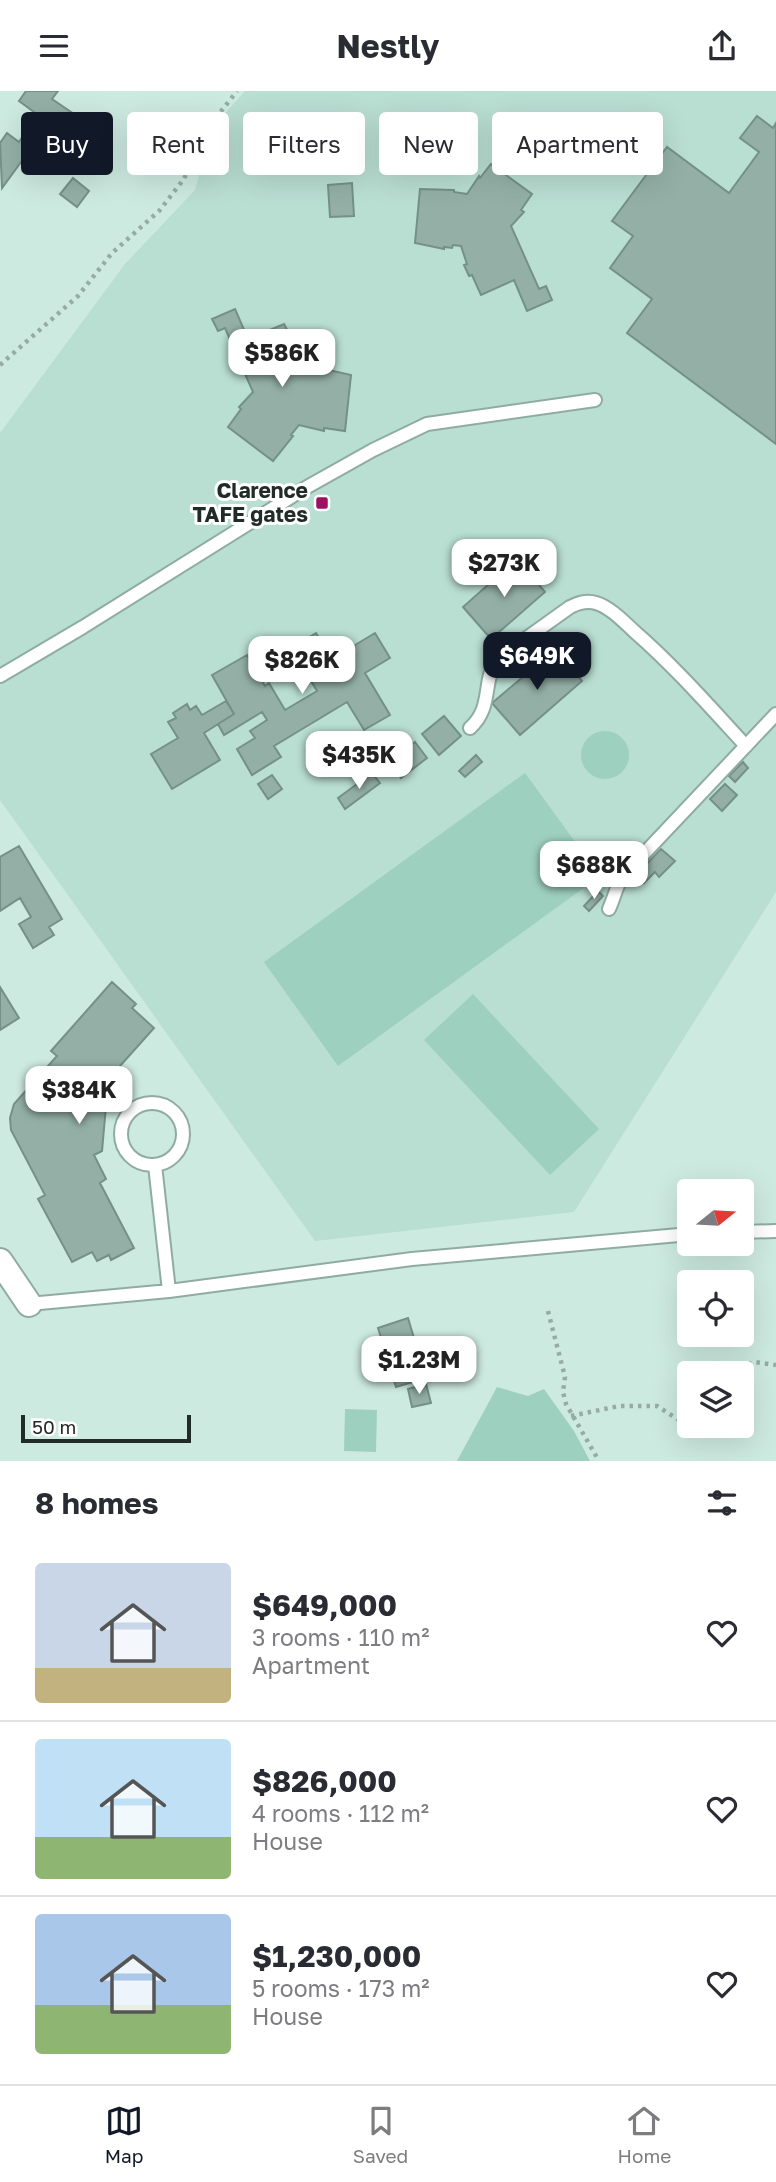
<!DOCTYPE html>
<html lang="en">
<head>
<meta charset="utf-8">
<style>
	body { margin:0; font-family:"Golos Text",sans-serif; background:#f7f7f7; color:#2b2b33; height:100vh; display:flex; flex-direction:column; font-size:26px; white-space:nowrap }
	* { box-sizing:border-box; margin:0 }
	p { font-size:23px; color:#7c7c81 }
	.icon { flex:none; width:38px; height:38px; fill:none; stroke:currentColor; stroke-width:2; stroke-linecap:round; stroke-linejoin:round }
	.map { position:relative; height:1370px; overflow:hidden }
	.sheet { display:flex; flex-direction:column; background:#fff; flex:1 }
	.sheet>* { flex:none }
	.top-card { position:absolute; left:21px; top:21px; width:735px; height:63px; display:flex; gap:14px }
	.needle { width:46px; rotate:72deg }
	.fabs { position:absolute; left:677px; top:1088px; display:grid; gap:14px }
	.fabs a { display:grid; place-items:center; width:77px; height:77px; border-radius:7px; background:#fff; box-shadow:0 7px 28px #0002; font-size:35px }
	.scale { position:absolute; left:21px; bottom:18px; width:170px; box-sizing:border-box; padding-left:7px; border:4px solid #212c28; border-top:0; font-size:19px; line-height:24px; white-space:nowrap; color:#212c28; -webkit-text-stroke:5px #fff; paint-order:stroke }
	.price { position:absolute; translate:-50% -60px; padding:0 16px; border-radius:14px; background:#fff; color:#222; font-size:23px; line-height:46px; filter:drop-shadow(0 2px 4px #0008) }
	.price::after { content:''; position:absolute; left:50%; top:42px; width:21px; height:16px; margin-left:-10px; background:inherit; clip-path:polygon(0 0,100% 0,50% 100%) }
	.price.active { background:#111827; color:#fff }
	ul { padding:0; list-style:none }
	li { display:flex; align-items:center; gap:21px; height:175px; padding:0 35px }
	li+li { border-top:2px solid #e1e1e2 }
	li span { display:grid; place-items:center; flex:none; width:196px; height:140px; border-radius:7px; color:#555 }
	li>.icon { margin-inline-start:auto }
	span .icon { width:84px; height:84px; fill:#fffc; stroke-width:1 }
	li b { font-size:30px }
	h2 { display:flex; justify-content:space-between; align-items:center; height:84px; padding:0 35px; font-size:30px }
	.tag { padding:0 24px; border-radius:7px; background:#fff; box-shadow:0 7px 28px #0002; font-size:24px; line-height:63px }
	.tag.active { background:#111827; color:#fff }
	header { display:flex; justify-content:space-between; align-items:center; height:91px; padding:0 35px; background:#fff; font-size:32px; font-weight:700 }
	.tab-bar { display:flex; justify-content:space-around; align-items:center; height:98px; border-top:2px solid #e1e1e2; background:#fff; font-size:19px; color:#7c7c81 }
	.tab-bar a { display:grid; justify-items:center; gap:4px }
	.tab-bar .active { color:#111827 }
	.map>svg:first-child { display:block }
	.built { fill:#b9ded2 }
	.green { fill:#9ed0bf }
	.building { fill:#94b0a6; stroke:#759187; stroke-width:2 }
	.lines { fill:none; stroke-linecap:round; stroke-linejoin:round }
	.service-casing { stroke:#90aca2; stroke-width:16 }
	.minor-casing { stroke:#90aca2; stroke-width:28 }
	.path { stroke:#95aca4; stroke-width:4.5; stroke-dasharray:3.5 5; stroke-linecap:butt }
	.service { stroke:#fff; stroke-width:12 }
	.minor { stroke:#fff; stroke-width:24 }
	.poi-dot { fill:#9c1161; stroke:#fff; stroke-width:2.5 }
	.labels { text-anchor:middle; stroke-width:6; stroke-linejoin:round; paint-order:stroke }
	.poi-label { font-size:21px; font-weight:bold; fill:#212c28; stroke:#fff; text-anchor:end }
</style>
</head>
<body>
<header><svg class="icon" aria-label="menu" viewBox="0 0 24 24"><path d="M4 6h16M4 12h16M4 18h16"/></svg>Nestly<svg class="icon" aria-label="share" viewBox="0 0 24 24"><path d="M12 15V3M7 8l5-5 5 5M5 13v7h14v-7"/></svg></header>
<div class="map">
<svg width="776" height="1370" viewBox="0 0 776 1370">
	<rect width="100%" height="100%" fill="#cdeae0"/>
	<path class="built" d="M245,0H776V801L574,1121L315,1150L0,709V342L125,173L195,99L212,37Z"/>
	<path class="green" d="M581 664a24 24 0 1 1 48 0a24 24 0 1 1-48 0Z
		M525,682L600,785L338,975L264,871Z
		M473,903L599,1038L550,1084L424,949Z
		M497,1296L528,1305L544,1298L574,1340L590,1370H457Z
		M345,1318L377,1319L376,1361L344,1360Z"/>
	<path class="building" d="M26,0H58L52,8L74,23L59,45L35,28L38,24L19,10Z
		M757,25L773,37L776,32V353L627,242L652,208L610,177L633,145L612,130L667,56L729,102L759,61L740,47Z
		M7,42L19,51L21,48L32,56L2,97L0,52Z
		M491,73L532,103L521,119L524,121L511,135L539,198L546,195L552,209L527,220L514,189L481,204L472,184L469,185L464,174L467,173L461,155L453,154L452,157L444,156V158L415,152L420,98L454,99V101L467,103L479,85L480,87Z
		M73,87L89,100L77,116L60,103Z
		M352,92L354,125L330,126L328,94Z
		M235,218L248,248L284,233L300,262L297,263L301,271L298,272L302,280L312,282V279L320,280V277L351,284L345,340L324,337V340L299,334L291,344L293,345L273,370L228,336L241,318L239,316L253,301L225,237L218,240L212,228Z
		M517,468L545,501L491,548L463,516Z
		M316,542L332,568L375,542L390,567L365,582L390,624L364,639L347,611L274,655L281,666L252,684L237,658L255,647L250,640L267,629L262,621L224,644L218,633L234,623L212,584L247,564L265,595L269,592L285,619L317,600L291,557Z
		M555,559L582,590L520,644L492,612Z
		M226,610L234,623L204,642L220,669L172,698L151,663L178,647L168,631L176,627L173,622L187,613L190,619L196,615L202,624Z
		M444,625L461,645L439,664L422,643Z
		M415,651L427,667L401,687L389,670Z
		M476,664L482,671L465,686L459,680Z
		M743,671L748,677L735,691L729,685Z
		M372,682L380,692L345,718L338,707Z
		M272,684L282,698L268,708L258,693Z
		M725,693L737,704L722,720L710,708Z
		M19,755L62,828L49,836L54,844L33,857L19,833L31,826L20,807L0,820V766Z
		M661,758L675,770L659,786L655,781L644,792L636,784Z
		M598,800L603,805L589,820L584,815Z
		M112,891L136,913L132,917L154,937L103,994L108,998L99,1009L106,1015L102,1060L94,1064L106,1088L100,1092L134,1157L111,1169L109,1164L97,1170L92,1161L72,1171L38,1108L45,1104L11,1039L10,1027L14,1013L57,965L51,960Z
		M0,896L19,927L0,939Z
		M408,1227L426,1287L396,1296L378,1237Z
		M426,1293L431,1312L412,1316L408,1298Z"/>
	<g class="lines">
		<g class="service-casing">
			<path id="service" d="M0,585L83,536L307,396L373,359L427,333L595,309
				M470,637C493,616 482,593 496,569L570,516C578,512 586,509 596,512C610,516 624,531 635,541C675,576 710,616 746,655
				M609,818C614,807 616,797 622,786L776,623
				M121 1043a31 31 0 1 1 62 0a31 31 0 1 1-62 0Z
				M155,1074L169,1200
				M742,1141L776,1140
				M29,1213L169,1200L412,1168L690,1143"/>
		</g>
		<g class="minor-casing">
			<path id="minor" d="M0,1170L29,1213"/>
		</g>
		<path class="path" d="M0,274L78,205L112,162L159,120L184,88L201,46L237,0
			M548,1220L565,1286L563,1301L566,1313L599,1370
			M737,1283L740,1275L755,1271L776,1274
			M571,1325L619,1315H657L679,1329L690,1328"/>
		<use href="#service" class="service"/>
		<use href="#minor" class="minor"/>
	</g>
	<rect class="poi-dot" x="315" y="405" width="14" height="14" rx="3.5"/>
	<g class="labels">
		<g class="poi-label">
			<text x="308" y="407">Clarence<tspan x="308" dy="24">TAFE gates</tspan></text>
		</g>
	</g>
</svg>
<div class="fabs">
<a><svg class="needle" viewBox="-14 -14 28 28"><path d="M0-13l5 13h-10z" fill="#e53935"/><path d="M0 13l5-13h-10z" fill="#7c7c81"/></svg></a>
<a><svg class="icon" aria-label="locate" viewBox="0 0 24 24"><circle cx="12" cy="12" r="6"/><path d="M12 2v4M12 18v4M2 12h4M18 12h4"/></svg></a>
<a><svg class="icon" aria-label="layers" viewBox="0 0 24 24"><path d="M12 4l9 5-9 5-9-5zM3 14l9 5 9-5"/></svg></a>
</div>
<div class="scale">50 m</div>
<b class="price" style="left:282px;top:298px">$586K</b>
<b class="price" style="left:504px;top:508px">$273K</b>
<b class="price active" style="left:537px;top:601px">$649K</b>
<b class="price" style="left:302px;top:605px">$826K</b>
<b class="price" style="left:359px;top:700px">$435K</b>
<b class="price" style="left:594px;top:810px">$688K</b>
<b class="price" style="left:79px;top:1035px">$384K</b>
<b class="price" style="left:419px;top:1305px">$1.23M</b>
<div class="top-card">
<a class="tag active">Buy</a>
<a class="tag">Rent</a>
<a class="tag">Filters</a>
<a class="tag">New</a>
<a class="tag">Apartment</a>
</div>
</div>
<section class="sheet">
<h2>8 homes<svg class="icon" aria-label="filters" viewBox="0 0 24 24"><path d="M4 7h16M4 17h16"/><circle cx="9" cy="7" r="2"/><circle cx="15" cy="17" r="2"/></svg></h2>
<ul>
<li><span style="background:linear-gradient(#c9d6e8 75%,#c2b280 0)"><svg class="icon" aria-label="home" viewBox="0 0 24 24"><path d="M3 11l9-7 9 7M6 9v11h12V9"/></svg></span><div><b>$649,000</b><p>3 rooms · 110 m²</p><p>Apartment</p></div><svg class="icon" aria-label="heart" viewBox="0 0 24 24"><path d="M12 20l-8-8c-3-5 5-10 8-4 3-6 11-1 8 4z"/></svg></li>
<li><span style="background:linear-gradient(#bfe0f5 70%,#8fb573 0)"><svg class="icon" aria-label="home" viewBox="0 0 24 24"><path d="M3 11l9-7 9 7M6 9v11h12V9"/></svg></span><div><b>$826,000</b><p>4 rooms · 112 m²</p><p>House</p></div><svg class="icon" aria-label="heart" viewBox="0 0 24 24"><path d="M12 20l-8-8c-3-5 5-10 8-4 3-6 11-1 8 4z"/></svg></li>
<li><span style="background:linear-gradient(#a9c7e8 65%,#8fb573 0)"><svg class="icon" aria-label="home" viewBox="0 0 24 24"><path d="M3 11l9-7 9 7M6 9v11h12V9"/></svg></span><div><b>$1,230,000</b><p>5 rooms · 173 m²</p><p>House</p></div><svg class="icon" aria-label="heart" viewBox="0 0 24 24"><path d="M12 20l-8-8c-3-5 5-10 8-4 3-6 11-1 8 4z"/></svg></li>
</ul>
</section>
<nav class="tab-bar">
<a class="active"><svg class="icon" aria-label="map" viewBox="0 0 24 24"><path d="M3 6l6-2 6 2 6-2v14l-6 2-6-2-6 2zM9 4v14M15 6v14"/></svg>Map</a>
<a><svg class="icon" aria-label="saved" viewBox="0 0 24 24"><path d="M7 4h10v16l-5-4-5 4z"/></svg>Saved</a>
<a><svg class="icon" aria-label="home" viewBox="0 0 24 24"><path d="M3 11l9-7 9 7M6 9v11h12V9"/></svg>Home</a>
</nav>
</body>
</html>
